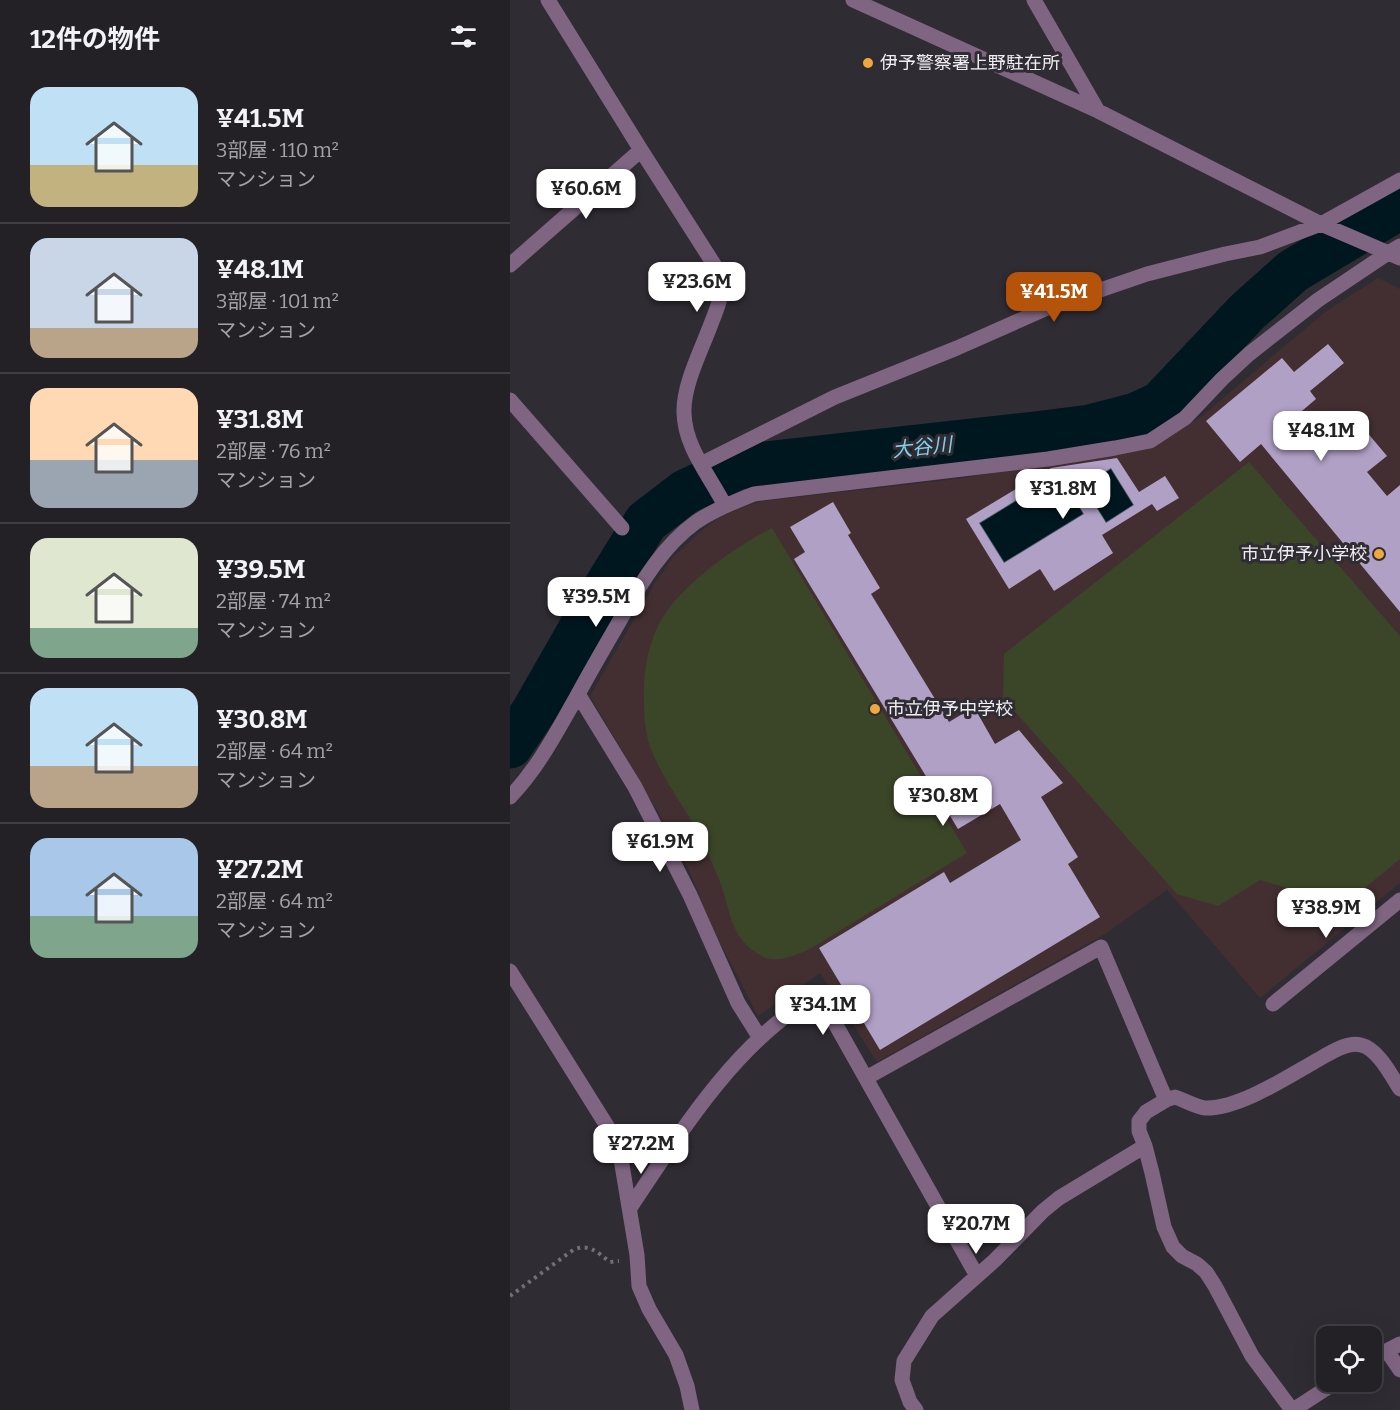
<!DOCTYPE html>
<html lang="ja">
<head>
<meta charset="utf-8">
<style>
	body { margin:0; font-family:Bitter,"Noto Sans JP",serif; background:#2f2e32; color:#f1f3f6; height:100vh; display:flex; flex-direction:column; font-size:22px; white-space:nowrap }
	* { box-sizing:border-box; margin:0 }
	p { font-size:20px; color:#a3a3a7 }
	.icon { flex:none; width:33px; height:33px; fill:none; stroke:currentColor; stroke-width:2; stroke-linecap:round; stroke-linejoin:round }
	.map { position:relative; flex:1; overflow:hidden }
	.sheet { display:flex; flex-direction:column; background:#232126; width:510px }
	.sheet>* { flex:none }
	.buttons { position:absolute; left:806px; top:1326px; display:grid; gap:12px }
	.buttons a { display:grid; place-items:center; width:66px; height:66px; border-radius:12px; background:#232126; box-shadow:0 6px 24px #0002,0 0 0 2px #403e43; font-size:30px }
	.price { position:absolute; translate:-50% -51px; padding:0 14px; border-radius:12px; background:#fff; color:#222; font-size:20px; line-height:39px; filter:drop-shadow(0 2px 3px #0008) }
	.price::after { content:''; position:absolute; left:50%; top:36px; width:18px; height:14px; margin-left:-9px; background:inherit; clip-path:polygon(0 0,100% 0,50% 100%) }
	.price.active { background:#b45309; color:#fff }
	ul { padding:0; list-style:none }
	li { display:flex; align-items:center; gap:18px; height:150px; padding:0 30px }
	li+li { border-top:2px solid #403e43 }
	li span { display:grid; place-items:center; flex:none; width:168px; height:120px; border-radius:18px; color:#555 }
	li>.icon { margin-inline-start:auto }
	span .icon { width:72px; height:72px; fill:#fffc; stroke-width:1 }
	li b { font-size:26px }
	h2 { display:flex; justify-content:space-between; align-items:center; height:72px; padding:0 30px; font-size:26px }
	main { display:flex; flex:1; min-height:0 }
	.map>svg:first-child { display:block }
	.education { fill:#432f31 }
	.green { fill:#3b4628 }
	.water { fill:#00171f; stroke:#48585f; stroke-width:1.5 }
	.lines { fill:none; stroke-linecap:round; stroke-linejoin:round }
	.river { stroke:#00171f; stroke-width:45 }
	.building { fill:#b1a0c6; fill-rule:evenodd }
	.path { stroke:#727076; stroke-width:4; stroke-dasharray:3 4.5; stroke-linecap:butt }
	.minor { stroke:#7f6582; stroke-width:15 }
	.poi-dot { fill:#eea83c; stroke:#2f2c33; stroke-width:2 }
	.labels { text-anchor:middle; stroke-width:6; stroke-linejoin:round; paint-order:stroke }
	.poi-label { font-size:18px; fill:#f0eef3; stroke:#2f2c33; text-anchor:start }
	.water-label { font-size:20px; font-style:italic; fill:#81d1ed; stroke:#2f2c33 }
</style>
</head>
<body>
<main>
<section class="sheet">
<h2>12件の物件<svg class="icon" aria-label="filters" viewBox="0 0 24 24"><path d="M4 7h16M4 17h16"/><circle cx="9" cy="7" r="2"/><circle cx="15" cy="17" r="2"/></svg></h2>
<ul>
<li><span style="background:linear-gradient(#bfe0f5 65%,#c2b280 0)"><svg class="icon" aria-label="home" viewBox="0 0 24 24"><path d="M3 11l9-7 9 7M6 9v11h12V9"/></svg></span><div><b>¥41.5M</b><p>3部屋 · 110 m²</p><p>マンション</p></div></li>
<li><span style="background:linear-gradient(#c9d6e8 75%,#b9a48a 0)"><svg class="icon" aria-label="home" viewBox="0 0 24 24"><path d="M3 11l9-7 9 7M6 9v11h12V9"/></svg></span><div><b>¥48.1M</b><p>3部屋 · 101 m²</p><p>マンション</p></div></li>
<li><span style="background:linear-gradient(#ffd9b3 60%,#9aa5b1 0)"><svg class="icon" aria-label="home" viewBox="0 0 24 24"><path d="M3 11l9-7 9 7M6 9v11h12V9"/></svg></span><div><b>¥31.8M</b><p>2部屋 · 76 m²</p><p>マンション</p></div></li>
<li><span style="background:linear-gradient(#dfe7d0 75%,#7fa58c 0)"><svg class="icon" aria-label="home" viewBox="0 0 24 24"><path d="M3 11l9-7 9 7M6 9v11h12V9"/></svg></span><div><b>¥39.5M</b><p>2部屋 · 74 m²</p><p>マンション</p></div></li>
<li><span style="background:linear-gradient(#bfe0f5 65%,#b9a48a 0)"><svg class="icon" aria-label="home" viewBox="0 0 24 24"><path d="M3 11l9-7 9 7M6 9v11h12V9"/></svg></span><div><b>¥30.8M</b><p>2部屋 · 64 m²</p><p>マンション</p></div></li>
<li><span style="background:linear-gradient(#a9c7e8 65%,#7fa58c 0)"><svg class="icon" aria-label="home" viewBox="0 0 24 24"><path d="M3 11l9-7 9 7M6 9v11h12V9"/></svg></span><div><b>¥27.2M</b><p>2部屋 · 64 m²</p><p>マンション</p></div></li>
</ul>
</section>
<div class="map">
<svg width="890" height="1410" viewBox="0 0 890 1410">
	<rect width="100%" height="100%" fill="#2f2c33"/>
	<path class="education" d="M868,278L890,289V883L750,998L657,890L595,934L367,1062L310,973L248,1016L201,925L180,872L155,824L80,696L144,584L163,557L191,531L210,517L231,508L252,501L447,479L642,447L692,416L815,312Z"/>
	<path class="green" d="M739,462L890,636V859L811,924L774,887L750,880L708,906L667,894L493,698L494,654Z
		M262,528L457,853L300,949C285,955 267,964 252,956C222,940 221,916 212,887C207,875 202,862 196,849C182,816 157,787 143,754C135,736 134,718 134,700C133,672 138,641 153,617C175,582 225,547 262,528Z"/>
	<path class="water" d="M601,468L624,505L596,523L573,486Z
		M549,474L574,514L494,563L469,523Z"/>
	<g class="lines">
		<path class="river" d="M0,746L24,711L80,613L136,522L175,492L228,467L525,434L580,427L626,415L650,404L737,312L783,271L890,207"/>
	</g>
	<path class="building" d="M818,344L834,363L800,391L806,399L786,416L806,440L840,412L877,456L857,472L877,496L890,485V612L751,444L730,462L696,421L772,358L784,372Z
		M607,458L629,492L655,476L669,498L647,511L642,504L592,535L603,553L544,591L530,569L499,589L456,519L541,468ZM601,468L624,505L596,523L573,486ZM549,474L574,514L494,563L469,523Z
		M323,502L341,533L338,535L370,588L361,594L439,722L464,707L485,744L509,730L553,783L531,797L568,857L558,864L590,917L370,1050L309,948L434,872L440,883L511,840L490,804L448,829L284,559L295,552L280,527Z"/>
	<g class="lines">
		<path class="path" d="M0,1296L63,1250C79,1243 87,1252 100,1262L109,1261"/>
		<path class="minor" d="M38,0L131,150L205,266C207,272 211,278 211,284C212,298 206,311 201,324C191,351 173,385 174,413C175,448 200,476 215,506
			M343,0L588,111L811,224L890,258
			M524,0L588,111
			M0,265L131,150
			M0,400L112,528
			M191,464L325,397L447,348L535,309L637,274L715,254L750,247L811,224L890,180
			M68,694L125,787L180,895L228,1003L250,1038
			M0,797C28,768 46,733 66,698C81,670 97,643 113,615C132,581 154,545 186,522C204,510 224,502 244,494L538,459L605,448L640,441L675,418L712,379L739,354L808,300L878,253L890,246
			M0,971L97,1126L111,1159L127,1255L129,1286L139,1309L166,1355L177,1386L182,1410
			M763,1004L890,900
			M356,1078L591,947L656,1100
			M120,1208C170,1133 222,1048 300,999L313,1005L322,1018L467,1276
			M877,1351L890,1370
			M861,1359L890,1344
			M406,1410L400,1402L392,1380L394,1361L422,1316L485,1260L533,1211L549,1198L635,1146
			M782,1410L742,1356L705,1286L696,1272L687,1264L672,1256L663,1247L654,1227L642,1173L635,1146L629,1131V1121L636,1112L656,1100L665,1097C674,1100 686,1107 695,1108C728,1109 776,1078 804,1062C817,1055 836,1041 851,1045C868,1049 881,1075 890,1089
			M783,1410L826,1382"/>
	</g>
	<g class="poi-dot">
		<circle cx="358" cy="63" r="6"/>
		<circle cx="869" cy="554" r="6"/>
		<circle cx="365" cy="709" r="6"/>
	</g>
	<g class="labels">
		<g class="poi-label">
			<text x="370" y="69">伊予警察署上野駐在所</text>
			<text x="857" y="560" text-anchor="end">市立伊予小学校</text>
			<text x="377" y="715">市立伊予中学校</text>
		</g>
		<g class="water-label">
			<text transform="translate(412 447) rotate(-6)" y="7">大谷川</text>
		</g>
	</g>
</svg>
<div class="buttons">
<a><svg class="icon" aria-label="locate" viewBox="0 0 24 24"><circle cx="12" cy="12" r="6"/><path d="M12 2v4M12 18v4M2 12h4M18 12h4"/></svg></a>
</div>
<b class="price" style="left:76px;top:220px">¥60.6M</b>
<b class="price" style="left:187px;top:313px">¥23.6M</b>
<b class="price active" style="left:544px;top:323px">¥41.5M</b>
<b class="price" style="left:811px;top:462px">¥48.1M</b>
<b class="price" style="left:553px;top:520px">¥31.8M</b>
<b class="price" style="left:86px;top:628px">¥39.5M</b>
<b class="price" style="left:433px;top:827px">¥30.8M</b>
<b class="price" style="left:150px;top:873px">¥61.9M</b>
<b class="price" style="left:816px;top:939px">¥38.9M</b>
<b class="price" style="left:313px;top:1036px">¥34.1M</b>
<b class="price" style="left:131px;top:1175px">¥27.2M</b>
<b class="price" style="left:466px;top:1255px">¥20.7M</b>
</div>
</main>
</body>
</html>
